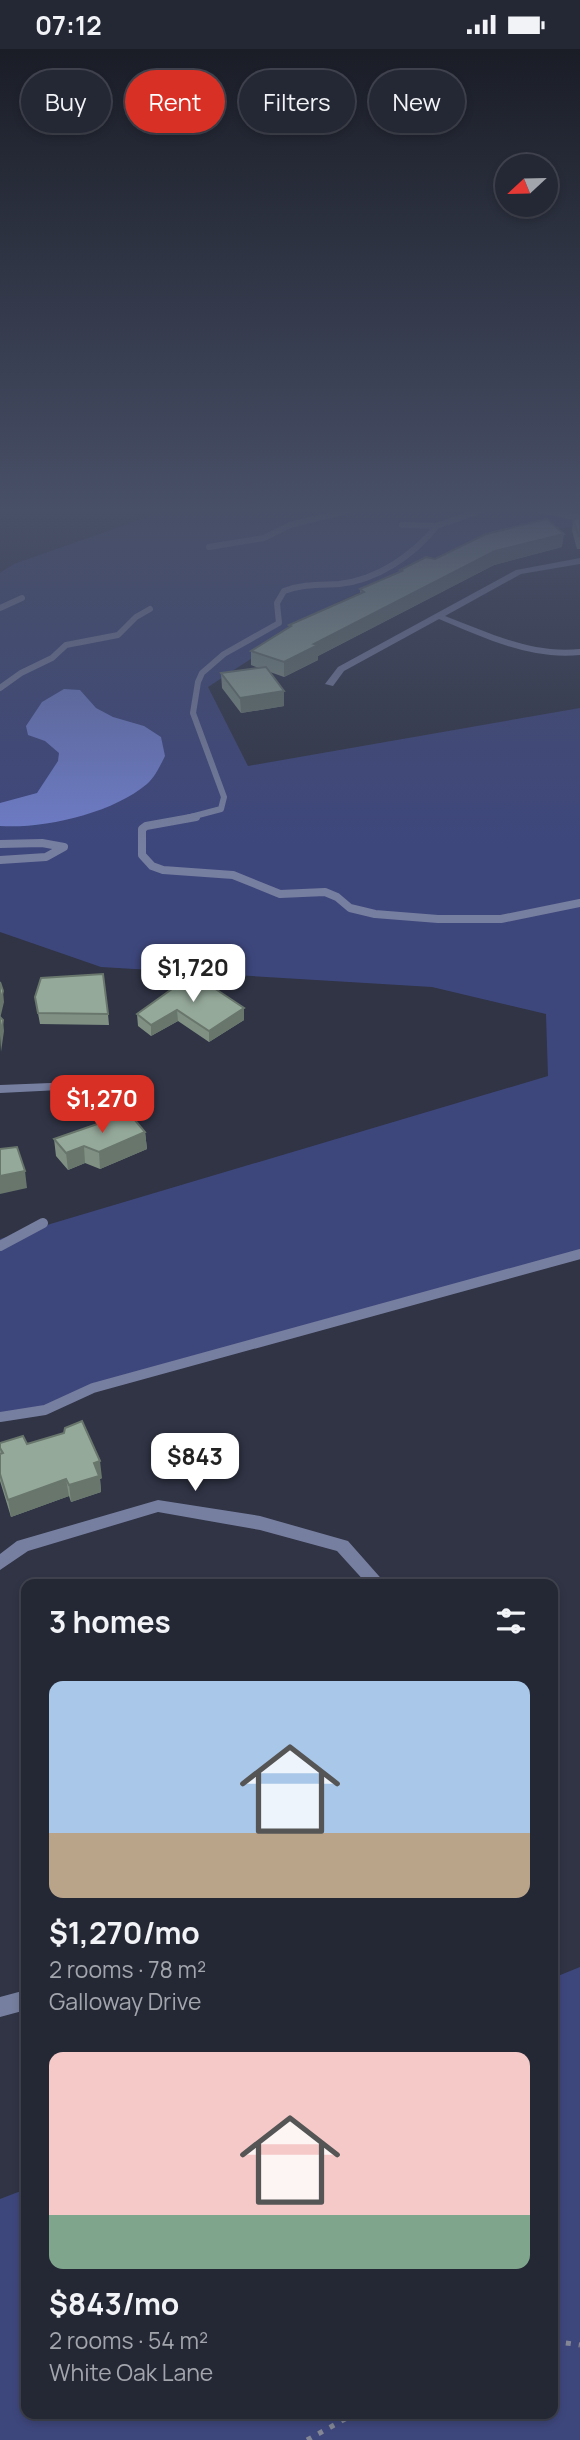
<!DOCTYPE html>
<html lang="en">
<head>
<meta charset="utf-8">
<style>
	body { margin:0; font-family:Manrope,sans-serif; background:#303340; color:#f1f3f6; height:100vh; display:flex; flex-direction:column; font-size:26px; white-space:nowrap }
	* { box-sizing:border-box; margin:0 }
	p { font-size:23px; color:#a3a5ac }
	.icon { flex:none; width:38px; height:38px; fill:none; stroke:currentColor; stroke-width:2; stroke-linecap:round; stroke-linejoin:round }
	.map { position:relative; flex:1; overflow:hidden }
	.details { position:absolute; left:21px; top:1530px; width:537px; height:840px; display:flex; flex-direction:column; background:#242734; border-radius:14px; box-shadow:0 4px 10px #0003,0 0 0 2px #41444f }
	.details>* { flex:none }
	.guide { position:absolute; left:21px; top:21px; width:539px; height:63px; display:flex; gap:14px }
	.needle { width:46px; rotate:248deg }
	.fabs { position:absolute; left:495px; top:105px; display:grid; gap:14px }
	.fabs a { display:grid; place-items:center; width:63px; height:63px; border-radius:50%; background:#242734; box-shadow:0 4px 10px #0003,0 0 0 2px #41444f; font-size:35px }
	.price { position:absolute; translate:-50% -60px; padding:0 16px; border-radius:14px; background:#fff; color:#222; font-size:23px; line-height:46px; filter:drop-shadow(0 2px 4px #0008) }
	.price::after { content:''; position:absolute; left:50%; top:42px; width:21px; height:16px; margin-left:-10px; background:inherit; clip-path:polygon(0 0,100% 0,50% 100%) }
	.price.active { background:#d93025; color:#fff }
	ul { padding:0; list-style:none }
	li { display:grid; align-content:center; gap:14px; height:371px; padding:0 28px }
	li span { display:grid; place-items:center; height:217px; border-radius:14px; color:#555 }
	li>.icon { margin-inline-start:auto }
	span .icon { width:126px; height:126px; fill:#fffc; stroke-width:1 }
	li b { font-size:30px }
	h2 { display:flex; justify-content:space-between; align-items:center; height:84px; padding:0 28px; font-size:30px }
	.chip { padding:0 24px; border-radius:32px; background:#242734; box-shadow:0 4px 10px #0003,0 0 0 2px #41444f; font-size:24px; line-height:63px }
	.chip.active { background:#d93025; color:#fff }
	.status { display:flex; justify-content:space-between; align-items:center; height:49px; padding:0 35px; background:#242734; direction:ltr }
	.status svg { height:19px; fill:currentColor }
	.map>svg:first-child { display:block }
	.green { fill:#3e477c }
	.water { fill:#6f7dc8 }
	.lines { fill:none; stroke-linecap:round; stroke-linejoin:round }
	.path { stroke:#838795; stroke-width:5; stroke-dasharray:5 8; stroke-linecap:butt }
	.lane-far2 { stroke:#777fa0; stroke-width:6 }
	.lane-far1 { stroke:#777fa0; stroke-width:8 }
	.lane { stroke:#777fa0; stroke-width:10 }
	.street { fill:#777fa0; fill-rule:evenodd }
	.wall { fill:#809184 }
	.shaded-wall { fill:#68766c }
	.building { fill:#95a99a; stroke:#68766c; stroke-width:2 }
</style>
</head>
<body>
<div class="status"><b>07:12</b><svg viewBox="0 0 49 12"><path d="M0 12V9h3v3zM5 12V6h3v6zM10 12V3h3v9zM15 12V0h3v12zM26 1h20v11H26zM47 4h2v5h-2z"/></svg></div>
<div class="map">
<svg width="580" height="2391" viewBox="0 0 580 2391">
	<rect width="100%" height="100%" fill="#303445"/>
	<path class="green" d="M167,461H580V477L485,489L338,553L208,638L248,717L580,659V1209L0,1369V1190L548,1027L546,965L432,938L101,918L0,883V524L14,515Z
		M580,1918V2391H0V2150L26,2140V2364H553V1929Z"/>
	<path class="water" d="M64,640L80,641L96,659L113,668L144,677L161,688L165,707C160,717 155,728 147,735C113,764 44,780 0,777V754L37,744L58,712L59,704L45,692L28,686L26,677L42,653Z"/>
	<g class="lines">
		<path class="path" d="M553,2292L580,2296
			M307,2391L356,2364"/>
		<path class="lane-far2" d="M540,461L580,469
			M402,476L437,477L482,461
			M209,498L264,489L290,476L350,461
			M0,559L22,549
			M0,639L21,624L52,609L66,596L118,586L136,568L150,560
			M187,769L221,760L224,748L193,664L198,633L202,624L224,605L279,574L277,554L284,542C302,535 320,536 339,535C378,531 413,506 437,477"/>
		<path class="lane-far1" d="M196,768L146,777L142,780V806L152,817L163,821L233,826L280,845L325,843L337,848L350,859L375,865L438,870H501L580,854
			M0,795L42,794L64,798L46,808L0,811"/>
		<path class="lane" d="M0,1197L43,1174
			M0,1368L45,1361L93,1339L580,1205"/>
		<path class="street" d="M580,509V515L521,525L445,567C490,584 531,605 580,600V606C529,611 485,589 439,570L344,622L333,637L325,635L338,618L516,521Z
			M76,1033L80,1034L82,1037L80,1040L0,1044V1036Z
			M158,1451L260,1467L348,1492L386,1535H367L337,1502L260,1481L158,1463L28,1502L0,1521V1505L17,1492Z
			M26,1941V1961L0,1968V1948Z"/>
	</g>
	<path class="wall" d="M580,469V500H577L572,482L573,470Z
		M562,498L494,516L318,607V611L284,628L270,623L284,657L241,664L222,639L221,624L259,619L251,616V602L289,579V576L360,545V540L399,523L400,521L435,510Z
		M193,925L244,971L209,993L178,972L151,987L138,977L137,965Z
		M35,948L108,965L109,976L40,975Z
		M145,1083L147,1100L100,1120L85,1114L68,1121L56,1107L54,1090Z
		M0,1394L27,1395L102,1429L100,1430L101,1443L71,1453L69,1447L11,1468L0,1432Z"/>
	<path class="shaded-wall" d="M564,485L562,498L494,516L318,607V611L284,628V613L314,595L495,502Z
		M284,642V657L241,664L240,649Z
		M3,942L4,953L0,970V952Z
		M244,959V971L209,993V982Z
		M177,961L178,972L151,987V976Z
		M3,971L4,982L1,1003L0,986Z
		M145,1083L147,1100L100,1120L99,1103Z
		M84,1097L85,1114L68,1121L66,1104Z
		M25,1122L27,1139L0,1145V1127Z
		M100,1412L102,1429L100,1430L101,1443L71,1453L69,1436L94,1414Z
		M66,1430L69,1447L11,1468L8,1451Z"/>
	<path class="building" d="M580,469V487H579L573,470Z
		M547,470L564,485L495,502L314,595L318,596L284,613L251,602L291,577L289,576L364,543L360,540L402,522L400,521L426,508L435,510L486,485Z
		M266,618L284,642L240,649L221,624Z
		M103,925L108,965L38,964L35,948L41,929Z
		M193,925L244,959L209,982L177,961L151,976L137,965Z
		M0,933L3,942L0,952Z
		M0,968L3,971L0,986Z
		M129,1064L145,1083L99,1103L84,1097L66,1104L54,1090Z
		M17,1098L25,1122L0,1127V1100Z
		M82,1372L100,1412L94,1414L99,1427L69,1436L66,1430L8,1451L0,1425V1405L3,1404L0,1399V1394L23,1387L27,1395L64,1384L65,1379Z"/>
	<linearGradient id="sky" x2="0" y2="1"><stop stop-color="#1a1d26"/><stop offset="0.58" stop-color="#485068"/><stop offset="1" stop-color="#485068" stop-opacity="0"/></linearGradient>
	<rect width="580" height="796" fill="url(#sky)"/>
</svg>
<div class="fabs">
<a><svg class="needle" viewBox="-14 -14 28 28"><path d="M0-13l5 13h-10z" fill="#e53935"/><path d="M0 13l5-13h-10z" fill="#a3a5ac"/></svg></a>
</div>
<b class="price" style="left:193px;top:955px">$1,720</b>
<b class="price active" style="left:102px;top:1086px">$1,270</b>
<b class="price" style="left:195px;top:1444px">$843</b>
<div class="guide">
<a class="chip">Buy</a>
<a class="chip active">Rent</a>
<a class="chip">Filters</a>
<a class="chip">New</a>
</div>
<section class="details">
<h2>3 homes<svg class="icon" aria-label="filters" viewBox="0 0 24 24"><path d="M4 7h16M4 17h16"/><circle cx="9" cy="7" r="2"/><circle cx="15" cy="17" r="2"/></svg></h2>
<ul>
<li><span style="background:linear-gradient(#a9c7e8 70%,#b9a48a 0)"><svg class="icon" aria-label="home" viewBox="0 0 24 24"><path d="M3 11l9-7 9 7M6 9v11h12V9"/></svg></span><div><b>$1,270/mo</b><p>2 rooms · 78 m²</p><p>Galloway Drive</p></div></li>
<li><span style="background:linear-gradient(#f6c9c9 75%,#7fa58c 0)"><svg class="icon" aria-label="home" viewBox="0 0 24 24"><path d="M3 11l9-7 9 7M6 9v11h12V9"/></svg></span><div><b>$843/mo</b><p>2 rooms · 54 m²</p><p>White Oak Lane</p></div></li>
</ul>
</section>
</div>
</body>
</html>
